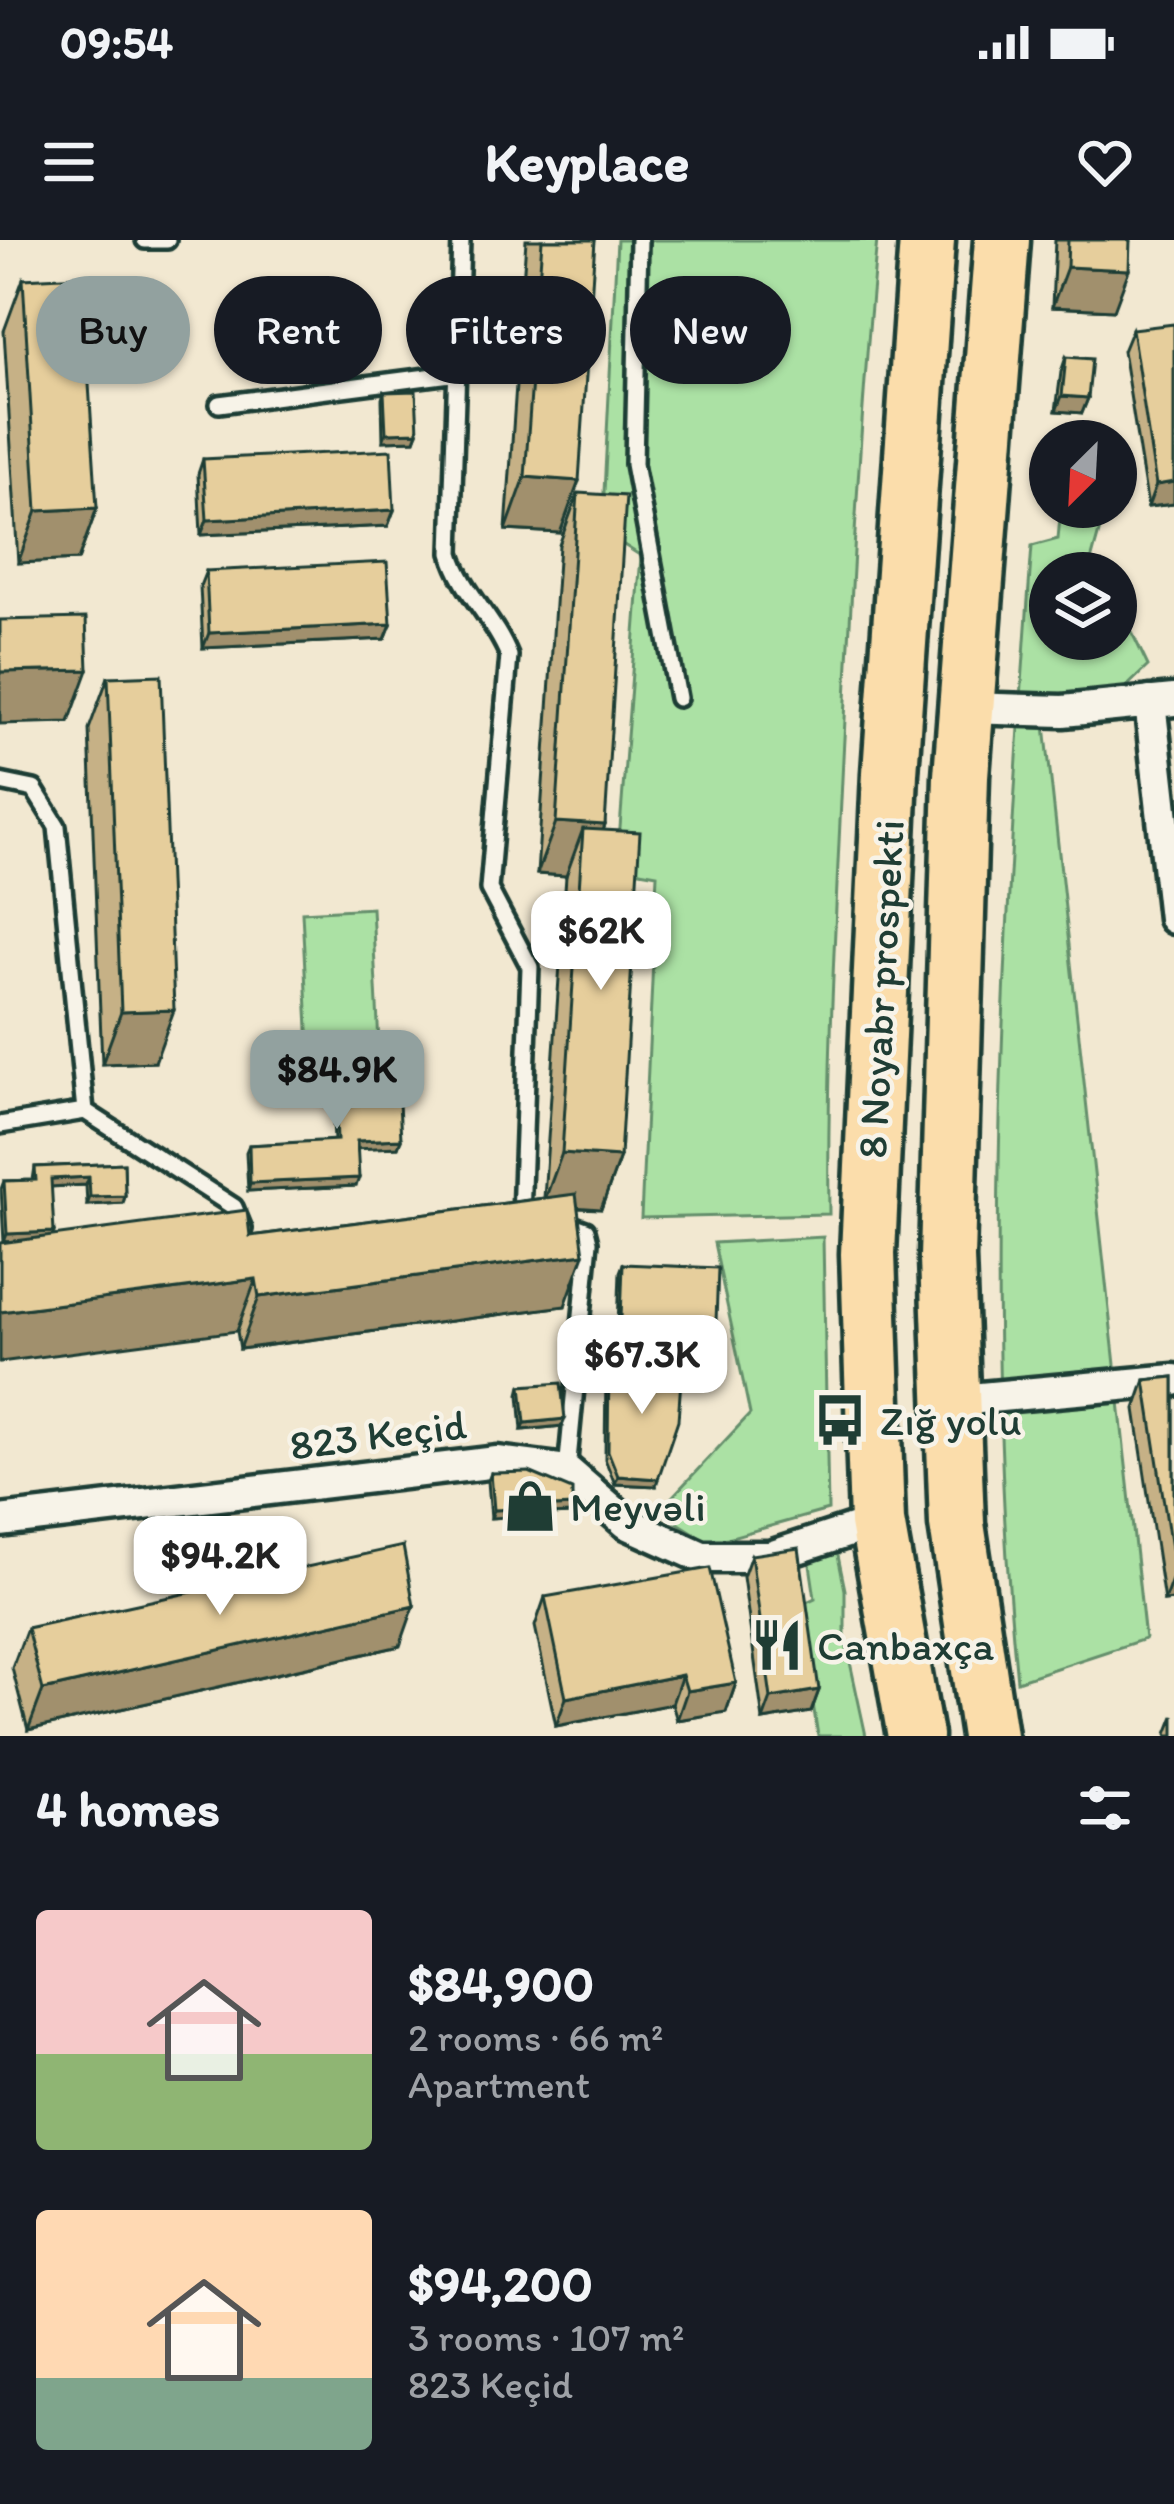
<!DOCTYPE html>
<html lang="en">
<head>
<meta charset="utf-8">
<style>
	body { margin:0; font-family:Itim,sans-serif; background:#242831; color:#f1f3f6; height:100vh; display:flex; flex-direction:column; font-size:45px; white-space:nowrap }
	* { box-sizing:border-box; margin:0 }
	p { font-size:39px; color:#9ea1a6 }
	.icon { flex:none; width:66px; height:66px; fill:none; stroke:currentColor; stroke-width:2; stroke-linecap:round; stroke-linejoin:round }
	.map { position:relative; height:1496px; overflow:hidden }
	.drawer { display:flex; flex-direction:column; background:#171b24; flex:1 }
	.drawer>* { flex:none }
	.hud { position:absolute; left:36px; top:36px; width:1104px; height:108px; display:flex; gap:24px }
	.needle { width:78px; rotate:204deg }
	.buttons { position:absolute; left:1029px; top:180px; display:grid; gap:24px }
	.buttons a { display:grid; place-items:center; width:108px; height:108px; border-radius:50%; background:#171b24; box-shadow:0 3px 9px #0004; font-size:60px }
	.price { position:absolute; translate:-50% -102px; padding:0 27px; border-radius:24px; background:#fff; color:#222; font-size:39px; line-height:78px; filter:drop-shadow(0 3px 6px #0008) }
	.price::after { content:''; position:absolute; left:50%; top:72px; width:36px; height:27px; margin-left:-18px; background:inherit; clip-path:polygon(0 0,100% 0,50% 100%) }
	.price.selected { background:#92a19f; color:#111 }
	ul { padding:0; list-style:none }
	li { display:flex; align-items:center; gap:36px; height:300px; padding:0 36px }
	li span { display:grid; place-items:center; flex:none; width:336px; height:240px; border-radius:12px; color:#555 }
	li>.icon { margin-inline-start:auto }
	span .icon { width:144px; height:144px; fill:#fffc; stroke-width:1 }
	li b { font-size:51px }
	h2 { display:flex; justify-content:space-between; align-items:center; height:144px; padding:0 36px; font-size:51px }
	.tag { padding:0 42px; border-radius:54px; background:#171b24; box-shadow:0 3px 9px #0004; font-size:42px; line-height:108px }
	.tag.selected { background:#92a19f; color:#111 }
	.status { display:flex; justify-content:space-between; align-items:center; height:84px; padding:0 60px; background:#171b24; direction:ltr }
	.status svg { height:33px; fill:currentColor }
	header { display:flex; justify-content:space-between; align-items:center; height:156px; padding:0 36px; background:#171b24; font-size:54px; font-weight:700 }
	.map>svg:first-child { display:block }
	.green { fill:#abe1a4; stroke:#658f6c; stroke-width:3 }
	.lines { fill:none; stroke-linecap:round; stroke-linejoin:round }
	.lane-casing { stroke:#1f3d34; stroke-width:24 }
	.street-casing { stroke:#1f3d34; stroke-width:39 }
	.highway-casing { stroke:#1f3d34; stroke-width:63 }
	.lane { stroke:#f7f3e8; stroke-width:15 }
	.street { stroke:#f7f3e8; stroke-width:30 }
	.highway { stroke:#fbddab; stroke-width:54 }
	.wall { fill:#c6b186; stroke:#1f3d34; stroke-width:3 }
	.shaded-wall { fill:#a1906d; stroke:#1f3d34; stroke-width:3 }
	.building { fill:#e6ce9c; stroke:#1f3d34; stroke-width:3 }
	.labels { text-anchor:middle; stroke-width:9; stroke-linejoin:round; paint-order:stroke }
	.street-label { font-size:42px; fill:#1f3d34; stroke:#f7f3e8 }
	.poi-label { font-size:42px; fill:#1f3d34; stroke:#f7f3e8; text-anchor:start }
</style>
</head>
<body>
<div class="status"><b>09:54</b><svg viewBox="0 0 49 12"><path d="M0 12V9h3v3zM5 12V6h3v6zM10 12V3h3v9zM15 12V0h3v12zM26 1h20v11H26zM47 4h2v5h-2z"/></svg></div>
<header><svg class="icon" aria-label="menu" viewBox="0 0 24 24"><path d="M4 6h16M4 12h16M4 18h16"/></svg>Keyplace<svg class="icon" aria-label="heart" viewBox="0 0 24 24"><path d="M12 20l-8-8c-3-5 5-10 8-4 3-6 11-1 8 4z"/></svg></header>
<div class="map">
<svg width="1174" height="1496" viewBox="0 0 1174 1496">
	<rect width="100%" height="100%" fill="#f2e8d1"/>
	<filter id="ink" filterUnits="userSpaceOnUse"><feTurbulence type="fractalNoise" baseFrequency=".00833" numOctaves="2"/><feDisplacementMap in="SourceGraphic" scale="24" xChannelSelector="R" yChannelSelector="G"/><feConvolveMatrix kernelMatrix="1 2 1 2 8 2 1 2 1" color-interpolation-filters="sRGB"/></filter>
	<g filter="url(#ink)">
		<path class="green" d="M617,0H877C860,173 852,345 843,518C836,670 827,822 829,974L641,978L657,634L617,627L641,316L602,291Z
			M1061,267H1106L1089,328L1098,333H1050V399H1116V359L1148,426L1120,453L1042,458L1145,1399L1017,1441C980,1069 1004,678 1032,306L1058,299Z
			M372,668L379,804L309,808L302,672Z
			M823,997L828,1270L710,1303L659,1271L750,1174L714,1003Z
			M837,1311L845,1350V1399L866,1496H818L798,1366L815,1358L809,1318Z"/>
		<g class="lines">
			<g class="lane-casing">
				<path id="lane" d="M145,0H167
					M461,0L451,313C462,352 494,378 509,416L489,649L530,727L521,977
					M639,0L634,224L678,458
					M219,164L458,133
					M0,542L34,549L57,586L85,871
					M0,885L85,871L234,967L243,989
					M564,982L586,990L589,1002L567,1231"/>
			</g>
			<g class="street-casing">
				<path id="street" d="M1150,462L1174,678
					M966,468L1063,471L1174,460
					M948,1161L1174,1140
					M0,1281L497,1222L567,1231L627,1283L702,1317H770L877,1282"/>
			</g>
			<g class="highway-casing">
				<path id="highway" d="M915,1496L877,1282L868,1014L890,533L927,0
					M989,1496L957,1284L947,1018L961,536L1002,0"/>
			</g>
			<use href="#lane" class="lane"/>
			<use href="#street" class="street"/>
			<use href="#highway" class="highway"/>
		</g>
		<path class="wall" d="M526,0H595L560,293L506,290Z
			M1055,0H1130L1114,70L1052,67Z
			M23,39L97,268L78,320L18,323L4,91Z
			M1132,89L1174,264L1148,267L1123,111Z
			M1066,117L1088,158L1082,173L1056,171L1061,132Z
			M384,152L418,192L415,200L383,201L382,159Z
			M203,219L394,270L388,286L201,295L198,234Z
			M578,253L605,585L603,590L620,917L601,969L577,968L565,1066L240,1109L237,1091L4,1002L1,949L4,941L33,940L35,927L124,923L125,956L123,963L87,965L86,945L51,947L52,996H250L544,958L566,636L537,634L559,305Z
			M206,331L391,384L385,399L203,408L200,346Z
			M108,437L155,822L102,824L89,489Z
			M334,830L401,899L398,907L357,908L356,946L248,951L246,912L249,905L334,901L331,838Z
			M623,1024L715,1108L712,1116L617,1113L620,1032Z
			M609,1122L656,1246L615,1244L605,1219L606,1130Z
			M1174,1137V1360L1164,1361L1135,1169L1145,1140Z
			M521,1146L562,1186L522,1190L519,1154Z
			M491,1233L572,1266L569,1274L491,1278L488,1241Z
			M751,1315L819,1450L811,1472L763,1480L743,1337Z
			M545,1357L736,1443L726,1472L677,1480L672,1464L556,1486L535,1386Z
			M27,1388L400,1406L28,1490L12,1428Z
			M1174,1476V1496H1168L1167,1494Z"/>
		<path class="shaded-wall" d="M1067,27L1129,30L1114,70L1052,67Z
			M1062,156L1088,158L1082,173L1056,171Z
			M418,192L415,200L383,201L386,193Z
			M525,237L579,241L560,293L506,290Z
			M1174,242V264L1148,267L1156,245Z
			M97,268L78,320L18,323L37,271Z
			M394,270L388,286L201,295L207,280Z
			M391,384L385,399L203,408L209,393Z
			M88,430L69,482L0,484V432Z
			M556,582L605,585L586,637L583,589L566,636L537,634Z
			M174,770L155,822L102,824L121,772Z
			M401,899L398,907L354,909L357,901Z
			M562,913L620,917L601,969L543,965Z
			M89,937L86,945L48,947L51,939Z
			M359,938L356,946L248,951L250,943Z
			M125,956L123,963L87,965L90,957Z
			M54,992L51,999L4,1002L7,994Z
			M584,1014L565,1066L240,1109L259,1057Z
			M256,1039L237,1091L0,1122V1072Z
			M620,1106L715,1108L712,1116L617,1113Z
			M565,1179L562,1186L522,1190L525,1183Z
			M618,1236L658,1239L656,1246L615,1244Z
			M572,1266L569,1274L491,1278L494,1270Z
			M1174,1334V1360L1164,1361Z
			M414,1366L400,1406L28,1490L43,1450Z
			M682,1435L672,1464L556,1486L566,1458Z
			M736,1443L726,1472L677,1480L687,1451Z
			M819,1450L811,1472L763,1480L771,1458Z"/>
		<path class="building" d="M542,0H595L579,241L525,237Z
			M1068,0H1130L1129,30L1067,27Z
			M82,36L97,268L37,271L23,39Z
			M1174,84V242L1156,245L1132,89Z
			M1066,117L1092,119L1088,158L1062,156Z
			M416,151L418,192L386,193L384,152Z
			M391,210L394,270L207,280L203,219Z
			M578,253L626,256L605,585L556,582Z
			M387,322L391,384L209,393L206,331Z
			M86,378L88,430L0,432V380Z
			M161,435L174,770L121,772L108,437Z
			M583,589L640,592L620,917L562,913Z
			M397,827L401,899L357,901L359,938L250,943L249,905L337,900L334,830Z
			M124,923L125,956L90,957L89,937L51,939L54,992L7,994L4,941L36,940L35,927Z
			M576,954L584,1014L259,1057L256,1039L0,1072V1003L247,970L250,996Z
			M623,1024L718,1028L715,1108L620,1106Z
			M609,1122L682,1127L678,1180L658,1239L618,1236L608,1211Z
			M1174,1137V1328L1145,1140Z
			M561,1143L565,1179L525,1183L521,1146Z
			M529,1232L572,1250V1266L494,1270L491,1233Z
			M403,1306L414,1366L43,1450L27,1388Z
			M799,1308L819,1450L771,1458L751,1315Z
			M710,1328L736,1443L687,1451L682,1435L566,1458L545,1357Z"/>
	</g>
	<defs>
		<g id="bus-bare" transform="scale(4.14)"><path d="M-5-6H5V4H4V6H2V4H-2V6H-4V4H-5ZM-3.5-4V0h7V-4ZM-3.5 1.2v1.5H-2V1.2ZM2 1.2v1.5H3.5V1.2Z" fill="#1f3d34" stroke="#f7f3e8" stroke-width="2.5" paint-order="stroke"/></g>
		<g id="shop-bare" transform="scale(4.14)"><path d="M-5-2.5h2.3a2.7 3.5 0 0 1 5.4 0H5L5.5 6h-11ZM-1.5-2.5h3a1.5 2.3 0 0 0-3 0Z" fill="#1f3d34" stroke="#f7f3e8" stroke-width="2.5" paint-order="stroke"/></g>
		<g id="restaurant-bare" transform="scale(4.14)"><path d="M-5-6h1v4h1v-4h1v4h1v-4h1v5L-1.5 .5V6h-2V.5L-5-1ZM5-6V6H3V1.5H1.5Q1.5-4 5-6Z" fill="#1f3d34" stroke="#f7f3e8" stroke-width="2.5" paint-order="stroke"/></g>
	</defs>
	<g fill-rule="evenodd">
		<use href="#bus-bare" x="840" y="1180"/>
		<use href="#shop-bare" x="530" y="1266"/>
		<use href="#restaurant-bare" x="777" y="1405"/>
	</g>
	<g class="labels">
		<g class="street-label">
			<text transform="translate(880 749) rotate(-87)" y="15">8 Noyabr prospekti</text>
			<text transform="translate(378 1194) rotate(-7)" y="15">823 Keçid</text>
		</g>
		<g class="poi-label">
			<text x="880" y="1195">Zığ yolu</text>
			<text x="570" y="1281">Meyvəli</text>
			<text x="817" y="1420">Canbaxça</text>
		</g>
	</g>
</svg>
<div class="buttons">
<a><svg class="needle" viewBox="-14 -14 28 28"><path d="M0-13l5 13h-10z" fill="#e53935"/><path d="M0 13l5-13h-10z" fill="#9ea1a6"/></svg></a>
<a><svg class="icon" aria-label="layers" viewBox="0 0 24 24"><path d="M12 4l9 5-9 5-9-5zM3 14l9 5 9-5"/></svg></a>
</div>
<b class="price" style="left:601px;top:753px">$62K</b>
<b class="price selected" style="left:337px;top:892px">$84.9K</b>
<b class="price" style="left:642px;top:1177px">$67.3K</b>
<b class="price" style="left:220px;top:1378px">$94.2K</b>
<div class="hud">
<a class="tag selected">Buy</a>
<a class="tag">Rent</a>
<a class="tag">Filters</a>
<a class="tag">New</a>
</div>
</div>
<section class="drawer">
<h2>4 homes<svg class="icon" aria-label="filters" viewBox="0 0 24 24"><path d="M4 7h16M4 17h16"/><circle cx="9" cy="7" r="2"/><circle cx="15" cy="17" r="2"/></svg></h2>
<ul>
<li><span style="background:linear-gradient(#f6c9c9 60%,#8fb573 0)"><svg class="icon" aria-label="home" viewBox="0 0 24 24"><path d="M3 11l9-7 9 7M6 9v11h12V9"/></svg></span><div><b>$84,900</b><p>2 rooms · 66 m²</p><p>Apartment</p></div></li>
<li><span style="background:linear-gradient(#ffd9b3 70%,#7fa58c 0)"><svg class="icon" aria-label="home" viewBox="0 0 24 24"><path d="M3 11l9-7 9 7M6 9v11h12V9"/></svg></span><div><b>$94,200</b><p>3 rooms · 107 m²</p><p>823 Keçid</p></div></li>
</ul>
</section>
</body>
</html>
